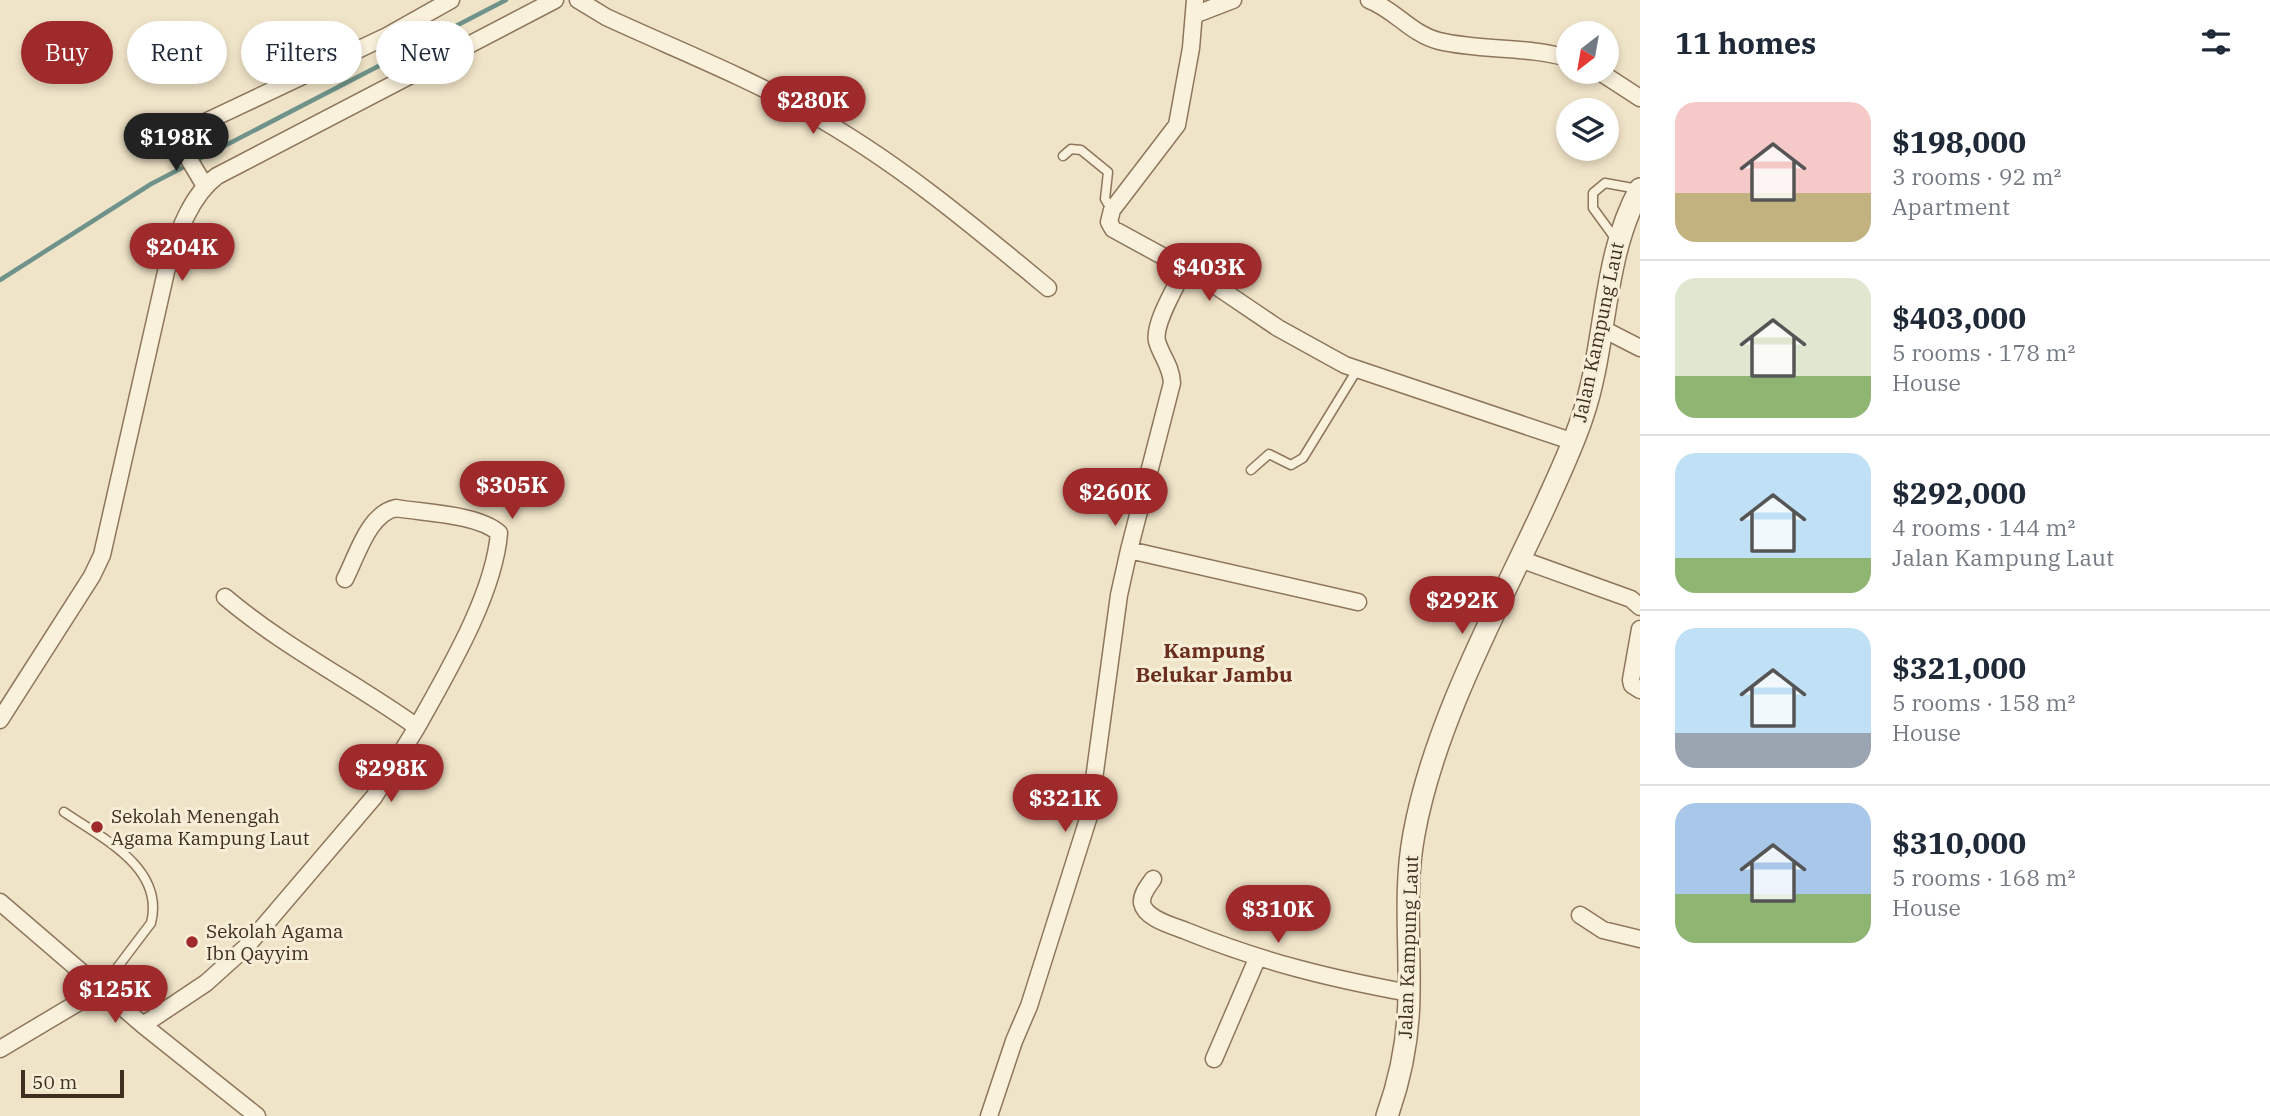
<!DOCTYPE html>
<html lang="en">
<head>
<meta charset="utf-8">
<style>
	body { margin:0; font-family:"IBM Plex Serif",serif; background:#f2f2f3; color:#1f2937; height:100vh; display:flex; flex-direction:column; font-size:26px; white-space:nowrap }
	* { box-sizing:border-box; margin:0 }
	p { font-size:23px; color:#747a83 }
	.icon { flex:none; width:38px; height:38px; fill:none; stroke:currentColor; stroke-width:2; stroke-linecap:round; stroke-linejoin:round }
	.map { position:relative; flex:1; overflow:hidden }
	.details { display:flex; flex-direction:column; background:#fff; width:630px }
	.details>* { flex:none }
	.top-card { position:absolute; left:21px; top:21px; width:665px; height:63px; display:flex; gap:14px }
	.needle { width:46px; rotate:211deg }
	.tools { position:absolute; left:1556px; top:21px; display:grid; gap:14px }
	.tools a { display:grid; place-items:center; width:63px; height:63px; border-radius:50%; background:#fff; box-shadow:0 4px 10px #0003; font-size:35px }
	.scale { position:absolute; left:21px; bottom:18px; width:103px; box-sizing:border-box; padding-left:7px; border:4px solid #3d2e20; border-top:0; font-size:19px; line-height:24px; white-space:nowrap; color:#3d2e20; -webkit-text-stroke:5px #f7eed8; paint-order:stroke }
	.price { position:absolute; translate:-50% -60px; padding:0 16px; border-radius:24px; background:#9e2a2b; color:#fff; font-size:23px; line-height:46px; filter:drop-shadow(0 2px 4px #0008) }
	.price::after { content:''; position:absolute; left:50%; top:42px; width:21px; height:16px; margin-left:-10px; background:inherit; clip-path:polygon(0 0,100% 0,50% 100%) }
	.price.selected { background:#222; color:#fff }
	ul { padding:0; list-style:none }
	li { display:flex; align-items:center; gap:21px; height:175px; padding:0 35px }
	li+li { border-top:2px solid #e0e1e3 }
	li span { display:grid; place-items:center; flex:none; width:196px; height:140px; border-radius:21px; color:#555 }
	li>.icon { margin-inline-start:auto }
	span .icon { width:84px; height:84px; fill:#fffc; stroke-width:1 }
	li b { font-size:30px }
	h2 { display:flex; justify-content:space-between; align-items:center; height:84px; padding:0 35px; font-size:30px }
	.pill { padding:0 24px; border-radius:32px; background:#fff; box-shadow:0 4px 10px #0003; font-size:24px; line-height:63px }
	.pill.selected { background:#9e2a2b; color:#fff }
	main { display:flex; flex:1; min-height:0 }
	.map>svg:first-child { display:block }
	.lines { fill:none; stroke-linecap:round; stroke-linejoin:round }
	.stream { stroke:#6f938a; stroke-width:4.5 }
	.service-casing { stroke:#8d765c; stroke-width:11 }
	.minor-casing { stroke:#8d765c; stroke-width:19 }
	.tertiary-casing { stroke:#8d765c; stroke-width:24 }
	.service { stroke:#faf1dc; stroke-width:8 }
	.minor { stroke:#faf1dc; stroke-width:16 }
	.tertiary { stroke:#faf1dc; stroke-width:21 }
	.poi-dot { fill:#9e2a2b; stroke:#f7eed8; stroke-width:2.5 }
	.labels { text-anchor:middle; stroke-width:6; stroke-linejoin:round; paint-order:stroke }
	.street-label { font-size:19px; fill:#3d2e20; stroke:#f7eed8 }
	.poi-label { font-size:19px; fill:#3d2e20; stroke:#f7eed8; text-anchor:start }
	.neighbourhood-label { font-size:21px; font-weight:bold; fill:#6b2e1e; stroke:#f7eed8 }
</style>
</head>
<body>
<main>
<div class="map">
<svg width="1640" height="1116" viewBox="0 0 1640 1116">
	<rect width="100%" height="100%" fill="#f0e4c8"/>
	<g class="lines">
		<path class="stream" d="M0,280L151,184L506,0"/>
		<g class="service-casing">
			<path id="service" d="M1063,156L1071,149L1081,150L1108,172L1105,199L1112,210
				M1617,241L1593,208V193L1605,183L1638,189
				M1251,470L1269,454L1291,465L1303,458L1357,370
				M64,812C102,838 165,868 151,923L101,989"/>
		</g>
		<g class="minor-casing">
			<path id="minor" d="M578,0L606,17C673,48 744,76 808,112C896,161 971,224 1048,288
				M1195,0L1191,48L1177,125L1112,210L1109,222L1113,229L1210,282L1278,328L1345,365L1574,442
				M1369,0C1394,9 1411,34 1439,41C1481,51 1526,46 1568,58
				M1194,15L1233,0
				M1600,72L1640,98
				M205,186L178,141L182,133L387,36L451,0
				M1185,268C1177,285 1153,324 1157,341C1161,356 1171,365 1172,383L1129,550L1358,602
				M1603,329L1640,348
				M1520,559L1631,599L1640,607
				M345,579C357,556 368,514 396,508C424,513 478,514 499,533C494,595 447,673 417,727
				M1640,629L1631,680L1632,685L1640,690
				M0,720L92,576L102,555L168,263C178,233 191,195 217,176L555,0
				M1153,879C1149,885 1141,894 1142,903C1145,919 1174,926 1186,931C1263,962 1328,978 1409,993
				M0,902L143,1025L257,1116
				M1580,915L1603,930L1640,939
				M143,1025L206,983L246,947L374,797L417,727C354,682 284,647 225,597
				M0,1049L101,989
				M1214,1059L1257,959
				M989,1116L1014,1041L1029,1006L1089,816L1119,595L1129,550"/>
		</g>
		<g class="tertiary-casing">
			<path id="tertiary" d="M1387,1116C1401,1077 1409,1034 1409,992C1410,938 1404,887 1414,834C1434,723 1498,608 1545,506C1558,477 1572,448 1582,418C1608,343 1601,260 1640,189"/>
		</g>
		<use href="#service" class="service"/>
		<use href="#minor" class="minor"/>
		<use href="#tertiary" class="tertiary"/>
	</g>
	<g class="poi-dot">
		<circle cx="97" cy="827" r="7"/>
		<circle cx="192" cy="942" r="7"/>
	</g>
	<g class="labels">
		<g class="street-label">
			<text transform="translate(1598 332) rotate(-78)" y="7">Jalan Kampung Laut</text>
			<text transform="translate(1408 947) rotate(-88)" y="7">Jalan Kampung Laut</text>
		</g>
		<g class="poi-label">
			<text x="111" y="823">Sekolah Menengah<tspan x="111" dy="22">Agama Kampung Laut</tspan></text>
			<text x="206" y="938">Sekolah Agama<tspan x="206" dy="22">Ibn Qayyim</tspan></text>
		</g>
		<g class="neighbourhood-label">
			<text x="1214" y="658">Kampung<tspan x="1214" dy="24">Belukar Jambu</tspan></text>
		</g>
	</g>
</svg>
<div class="tools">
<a><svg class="needle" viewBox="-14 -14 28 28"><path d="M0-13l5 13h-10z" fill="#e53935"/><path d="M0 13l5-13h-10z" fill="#747a83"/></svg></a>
<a><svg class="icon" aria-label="layers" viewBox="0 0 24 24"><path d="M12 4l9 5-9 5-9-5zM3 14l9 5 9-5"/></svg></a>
</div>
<div class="scale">50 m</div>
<b class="price" style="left:813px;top:136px">$280K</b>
<b class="price selected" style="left:176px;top:173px">$198K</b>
<b class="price" style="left:182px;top:283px">$204K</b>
<b class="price" style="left:1209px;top:303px">$403K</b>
<b class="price" style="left:512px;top:521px">$305K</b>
<b class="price" style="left:1115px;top:528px">$260K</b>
<b class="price" style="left:1462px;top:636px">$292K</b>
<b class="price" style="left:391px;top:804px">$298K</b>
<b class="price" style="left:1065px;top:834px">$321K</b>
<b class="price" style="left:1278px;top:945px">$310K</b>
<b class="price" style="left:115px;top:1025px">$125K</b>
<div class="top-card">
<a class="pill selected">Buy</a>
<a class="pill">Rent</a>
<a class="pill">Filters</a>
<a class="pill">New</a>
</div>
</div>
<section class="details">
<h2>11 homes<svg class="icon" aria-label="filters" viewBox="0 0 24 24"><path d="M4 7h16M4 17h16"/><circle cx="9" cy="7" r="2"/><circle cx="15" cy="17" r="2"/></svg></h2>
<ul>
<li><span style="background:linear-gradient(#f6c9c9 65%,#c2b280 0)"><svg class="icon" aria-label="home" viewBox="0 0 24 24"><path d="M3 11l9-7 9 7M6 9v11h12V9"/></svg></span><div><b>$198,000</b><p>3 rooms · 92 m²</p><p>Apartment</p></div></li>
<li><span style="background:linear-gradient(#dfe7d0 70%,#8fb573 0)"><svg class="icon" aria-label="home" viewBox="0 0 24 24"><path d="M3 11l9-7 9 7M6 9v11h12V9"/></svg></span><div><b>$403,000</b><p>5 rooms · 178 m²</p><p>House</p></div></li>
<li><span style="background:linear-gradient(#bfe0f5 75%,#8fb573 0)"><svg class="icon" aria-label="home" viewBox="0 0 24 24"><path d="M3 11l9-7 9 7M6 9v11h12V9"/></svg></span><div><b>$292,000</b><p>4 rooms · 144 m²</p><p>Jalan Kampung Laut</p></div></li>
<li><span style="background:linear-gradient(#bfe0f5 75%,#9aa5b1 0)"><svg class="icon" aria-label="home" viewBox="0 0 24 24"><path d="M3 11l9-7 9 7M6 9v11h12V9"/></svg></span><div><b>$321,000</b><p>5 rooms · 158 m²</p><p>House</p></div></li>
<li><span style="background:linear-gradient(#a9c7e8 65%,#8fb573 0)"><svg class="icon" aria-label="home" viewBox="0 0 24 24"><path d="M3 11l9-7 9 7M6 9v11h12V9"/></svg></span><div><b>$310,000</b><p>5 rooms · 168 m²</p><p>House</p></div></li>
</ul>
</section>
</main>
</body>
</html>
